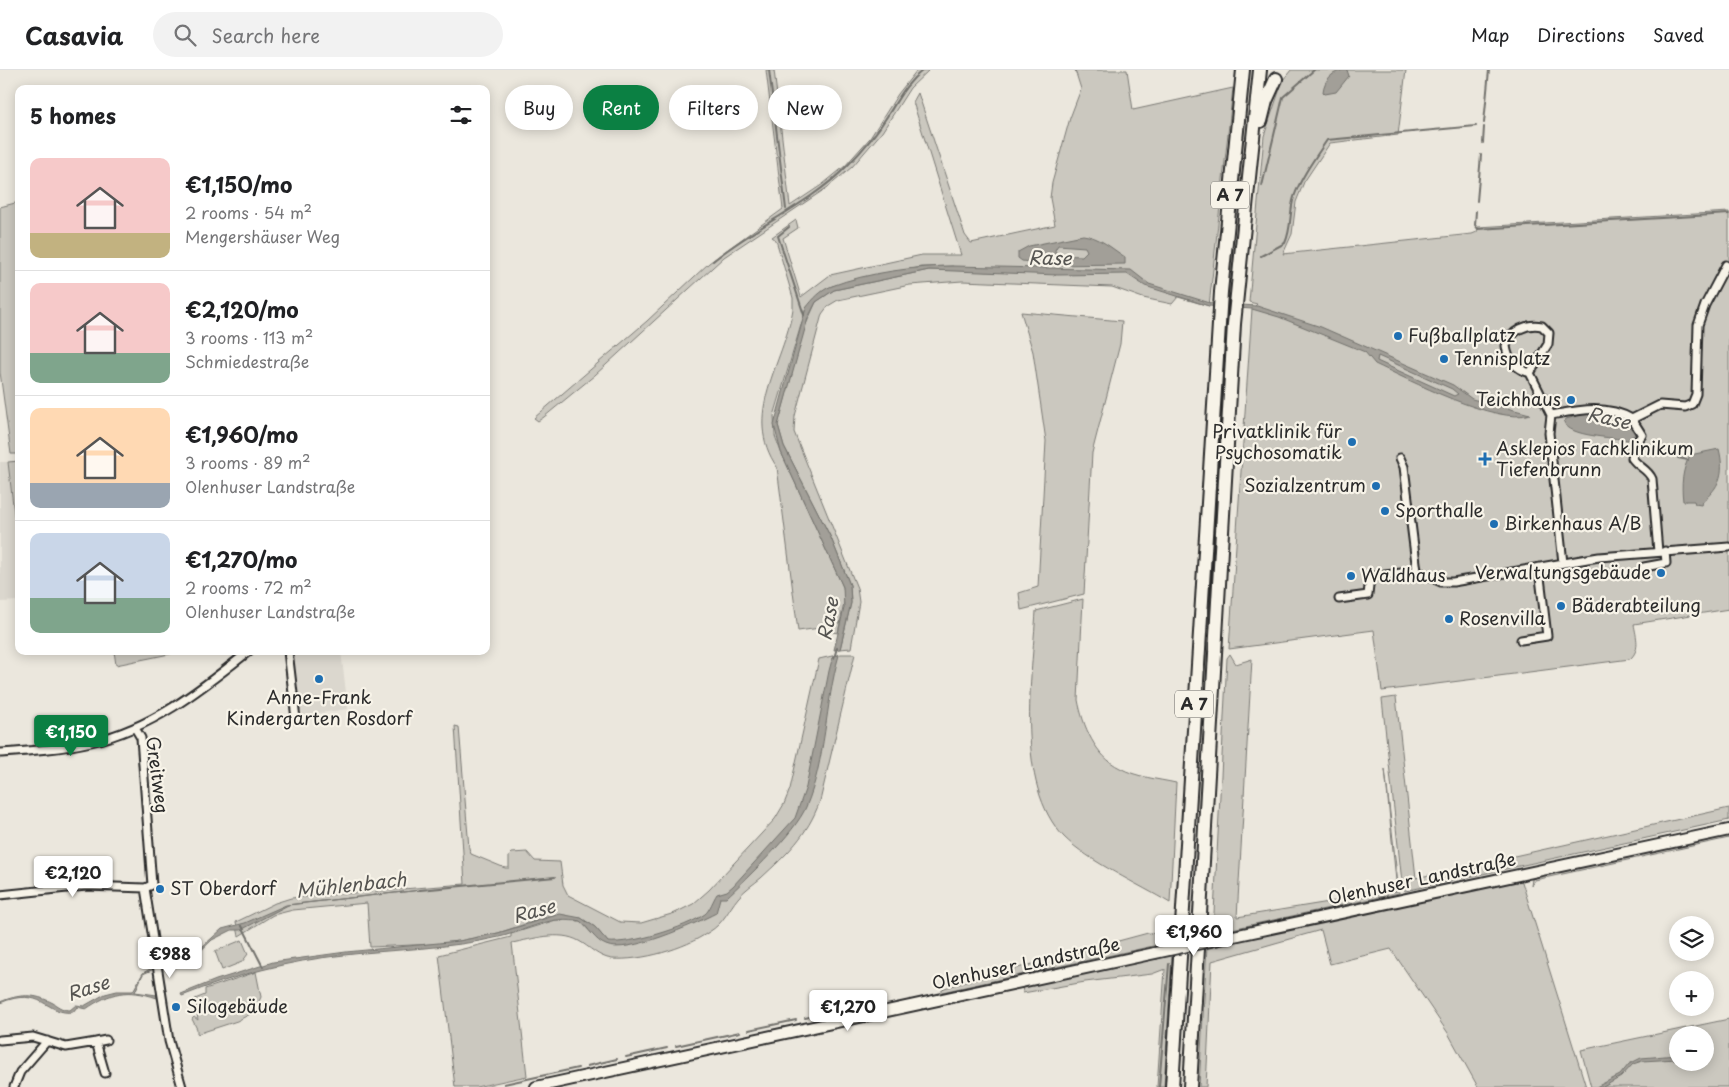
<!DOCTYPE html>
<html lang="en">
<head>
<meta charset="utf-8">
<style>
	body { margin:0; font-family:"Playpen Sans",sans-serif; background:#f2f2f2; color:#202124; height:100vh; display:flex; flex-direction:column; font-size:19px; white-space:nowrap }
	* { box-sizing:border-box; margin:0 }
	p { font-size:16px; color:#757577 }
	.icon { flex:none; width:28px; height:28px; fill:none; stroke:currentColor; stroke-width:2; stroke-linecap:round; stroke-linejoin:round }
	.map { position:relative; flex:1; overflow:hidden }
	.side { position:absolute; left:15px; top:15px; width:475px; height:570px; display:flex; flex-direction:column; background:#fff; border-radius:10px; box-shadow:0 2px 12px #0003 }
	.side>* { flex:none }
	.banner { position:absolute; left:505px; top:15px; width:475px; height:45px; display:flex; gap:10px }
	.fabs { position:absolute; left:1669px; top:846px; display:grid; gap:10px }
	.fabs a { display:grid; place-items:center; width:45px; height:45px; border-radius:50%; background:#fff; box-shadow:0 2px 12px #0003; font-size:25px }
	.price { position:absolute; translate:-50% -42px; padding:0 11px; border-radius:5px; background:#fff; color:#222; font-size:16px; line-height:32px; filter:drop-shadow(0 1px 2px #0008) }
	.price::after { content:''; position:absolute; left:50%; top:30px; width:15px; height:11px; margin-left:-8px; background:inherit; clip-path:polygon(0 0,100% 0,50% 100%) }
	.price.on { background:#0b8043; color:#fff }
	ul { padding:0; list-style:none }
	li { display:flex; align-items:center; gap:15px; height:125px; padding:0 15px }
	li+li { border-top:1px solid #e0e0e0 }
	li span { display:grid; place-items:center; flex:none; width:140px; height:100px; border-radius:10px; color:#555 }
	li>.icon { margin-inline-start:auto }
	span .icon { width:60px; height:60px; fill:#fffc; stroke-width:1 }
	li b { font-size:21px }
	h2 { display:flex; justify-content:space-between; align-items:center; height:60px; padding:0 15px; font-size:21px }
	.chip { padding:0 18px; border-radius:22px; background:#fff; box-shadow:0 2px 12px #0003; font-size:18px; line-height:45px }
	.chip.on { background:#0b8043; color:#fff }
	header { display:flex; align-items:center; gap:30px; box-sizing:border-box; height:70px; padding:0 25px; background:#fff; border-bottom:1px solid #e0e0e0 }
	header strong { font-size:24px }
	nav { display:flex; gap:28px; margin-inline-start:auto; font-size:18px }
	.search { width:350px; height:45px; background:#f2f2f2; display:flex; align-items:center; gap:12px; box-sizing:border-box; padding:0 18px; border-radius:28px; color:#757577; font-size:19px }
	.map>svg:first-child { display:block }
	.built { fill:#dbd7ce }
	.green { fill:#cbc8bf; stroke:#7b7a75; fill-rule:evenodd }
	.water { fill:#a29f98; stroke:#72716c; fill-rule:evenodd }
	.lines { fill:none; stroke-linecap:round; stroke-linejoin:round }
	.stream { stroke:#72716c; stroke-width:2 }
	.street-casing { stroke:#2b2b2b; stroke-width:11 }
	.secondary-casing { stroke:#2b2b2b; stroke-width:14 }
	.highway-casing { stroke:#2b2b2b; stroke-width:16 }
	.street { stroke:#f7f3e8; stroke-width:7 }
	.secondary { stroke:#f7f3e8; stroke-width:10 }
	.highway { stroke:#f7f3e8; stroke-width:12 }
	.secondary-bridge-casing { stroke:#2b2b2b; stroke-width:14; stroke-linecap:butt }
	.secondary-bridge { stroke:#f7f3e8; stroke-width:10 }
	.poi-dot { fill:#1f6fb2; stroke:#f7f3e8; stroke-width:2 }
	.labels { text-anchor:middle; stroke-width:4.5; stroke-linejoin:round; paint-order:stroke }
	.shield { fill:#f7f3e8; stroke:#686764; stroke-width:1 }
	.shield-label { font-size:16px; font-weight:bold; fill:#2b2b2b }
	.poi-label { font-size:18px; fill:#2b2b2b; stroke:#f7f3e8; text-anchor:start }
	.street-label { font-size:18px; fill:#2b2b2b; stroke:#f7f3e8 }
	.water-label { font-size:19px; font-style:italic; fill:#555451; stroke:#f7f3e8 }
</style>
</head>
<body>
<header>
<strong>Casavia</strong>
<div class="search"><svg class="icon" aria-label="search" viewBox="0 0 24 24"><circle cx="10" cy="10" r="6"/><path d="M15 15l6 6"/></svg>Search here</div>
<nav><a>Map</a><a>Directions</a><a>Saved</a></nav>
</header>
<div class="map">
<svg width="1729" height="1017" viewBox="0 0 1729 1017">
	<rect width="100%" height="100%" fill="#ebe7dd"/>
	<filter id="ink" filterUnits="userSpaceOnUse"><feTurbulence type="fractalNoise" baseFrequency=".02" numOctaves="2"/><feDisplacementMap in="SourceGraphic" scale="10" xChannelSelector="R" yChannelSelector="G"/><feConvolveMatrix kernelMatrix="1 2 1 2 8 2 1 2 1" color-interpolation-filters="sRGB"/></filter>
	<g filter="url(#ink)">
		<path class="built" d="M0,392H8L19,486V531L0,532Z
			M290,581H341L348,639L298,646Z"/>
		<path class="green" d="M766,0H774L790,136L823,114L845,96L870,68L898,24L917,0H929L910,18L882,62L852,97L828,117L724,187L595,305L544,347L538,351L534,348L647,251L709,193L783,139Z
			M1075,0H1127L1133,40L1233,18L1209,236L1178,227L1172,234L1143,228L1112,217L962,211L910,215L838,230L828,236L822,244L795,346L794,362L857,518L859,532L851,578L840,579L851,533L850,515L831,468L784,376L778,355L804,259L816,232L834,220L929,200H953V196L921,197L832,216L806,238L774,346L775,366L781,382L843,517L845,528L838,563L826,561L827,557L798,561L777,397C741,345 784,293 793,239V228L776,170L772,167L796,150L798,158L783,168L801,227L830,205L922,185H961L913,32L918,23L965,165L971,173L1055,155L1050,128L1052,113L1070,48L1081,19Z
			M1291,0H1406L1398,65L1330,73L1304,112L1296,132L1292,164L1283,184L1472,164L1477,162L1478,157L1729,142V539L1634,554C1636,567 1641,579 1630,589L1382,621L1374,560L1229,579L1252,239L1257,234L1249,232L1264,66L1283,10Z
			M19,132V384H11L0,302V137Z
			M1021,242L1122,251L1120,274L1092,383L1084,524L1021,540L1019,523L1038,517L1046,371L1033,282Z
			M19,391V486L8,392Z
			M1083,529L1078,630C1083,656 1095,686 1120,698C1136,707 1158,709 1176,713L1170,833C1140,815 1088,791 1064,767C1014,715 1032,607 1036,541Z
			M114,581H184L116,595Z
			M841,584H855L820,731C807,766 788,783 761,808C754,814 744,820 738,828C728,840 724,853 709,862C684,879 642,891 612,889C598,887 590,877 579,871C559,860 533,869 512,873L527,1006L476,1017H455L439,885L511,867V864L556,850L580,851L597,869L608,872L595,857L581,848L550,846L498,863L459,871L434,874L370,877L367,833L293,840L273,845L239,866L236,852L275,833L291,828L465,814L455,656L459,657L469,778L471,784L505,798H509V786L512,783L527,782L535,791L560,792L563,815L568,825L620,852L641,853L675,843L693,834L709,820L775,749L784,734L790,719L819,589Z
			M1230,584L1236,594L1252,589L1237,847L1397,821L1385,699L1399,823L1213,863L1227,588Z
			M1396,627L1416,808L1729,738V750L1405,821L1402,812L1382,629Z
			M1729,754V757L1407,826L1406,823Z
			M1729,765V768L1535,810L1531,816L1532,809L1537,806Z
			M1518,809L1522,812L1586,1017H1478L1448,963L1391,879L1330,894L1321,860L1212,891L1206,1017H1199L1207,877Z
			M1148,863L1159,864L1167,873L942,922V919L951,916Z
			M242,870L248,884L242,892L222,900L215,881Z
			M1172,884L1164,1017H1157L1165,899L1152,904L1085,912L1023,923L1022,916Z
			M256,902L261,927L254,942L237,951L197,964V959L192,949L194,947L198,950L195,929L205,925V919Z
			M1729,949V1017H1591L1581,980ZM1678,965H1705V992H1678Z"/>
		<path class="water" d="M1347,0L1349,6L1336,22L1325,24L1323,22C1324,9 1334,0 1347,0Z
			M1083,165C1100,167 1111,178 1125,187V194L1055,195L1022,191L1018,188V182L1029,176ZM1058,175L1085,177L1087,181L1082,186L1056,185L1055,180Z
			M953,196L1131,200L1149,214L1210,233L1257,236L1321,257L1453,315L1472,329L1530,344C1498,356 1407,309 1375,294L1365,282L1279,247L1252,239L1209,236L1145,216L1127,204L1058,205L929,200L834,220L816,232L808,248L778,355L784,376L831,468L850,515L851,533L840,579L834,580L844,538L843,517L781,382L774,355L806,238C813,229 821,220 832,216C865,203 918,196 953,196ZM1378,286L1452,319L1458,324L1454,326L1377,291Z
			M1592,342C1611,344 1625,348 1635,364L1628,370C1612,367 1569,367 1564,352L1566,349Z
			M1719,379C1723,395 1723,410 1711,423C1707,428 1704,429 1701,435L1695,434L1694,431H1683C1681,415 1682,400 1690,385Z
			M839,585C825,634 826,690 806,737C795,763 748,807 726,828H720L716,843C695,854 627,885 606,875C595,871 589,858 580,851C551,844 527,861 499,867C448,879 396,879 344,885C288,891 235,905 182,926L181,924L216,910L273,892L346,882L459,871L498,863L560,844L581,848L595,857L608,872C632,874 685,858 705,844C710,840 713,830 717,824L727,821L733,816L795,748L806,717L829,601L833,586Z
			M421,820L288,835L241,860H232L212,870L195,886L165,894L193,885L222,859L245,853L286,835Z
			M155,896L156,898L143,904L135,922L157,925V928C127,918 111,922 86,939L77,937L73,942C47,946 42,915 0,933V932C19,924 34,923 53,933C59,937 63,940 70,940L76,935L84,936L105,924L117,921H133L143,903Z
			M1677,985V989L1642,991L1633,994L1621,1007L1603,1017H1596L1620,1005L1629,994L1641,988Z"/>
		<g class="lines">
			<path class="stream" d="M769,0L786,139
				M1484,53L1489,0
				M1483,73L1484,57
				M1262,116L1283,27L1314,0
				M1477,131L1481,85
				M1476,141L1475,155L1478,159L1729,144
				M789,157L778,166L804,245
				M1261,186L1285,173C1292,158 1289,143 1294,127C1301,107 1315,88 1327,70L1476,56
				M713,191C755,156 809,135 847,96C863,80 877,63 888,45C899,28 906,13 923,0
				M1640,372L1646,377
				M1678,388L1688,390
				M834,588L837,578
				M420,820L555,807
				M242,856L263,897
				M805,948L882,931
				M749,960L796,950
				M676,976L740,962
				M626,987L667,978
				M587,996L617,989
				M504,1014L578,998
				M487,1017L492,1016
				M1159,1017L1169,894"/>
			<g class="street-casing">
				<path id="street" d="M1530,303C1516,299 1508,291 1506,276C1511,260 1527,253 1542,256L1549,263L1548,274L1530,303L1551,345L1549,363L1563,493
					M1551,345C1579,340 1606,334 1632,349L1660,335L1685,337L1692,334L1696,324L1698,255L1705,235L1726,195
					M1632,349L1642,365L1635,374L1632,388C1638,397 1648,399 1652,409L1658,482
					M1400,388L1404,397L1417,501
					M1644,497L1666,493L1665,481
					M1339,529L1368,525L1370,507L1417,501L1441,512H1453L1599,487L1729,477
					M1521,570L1547,566L1539,499
					M288,581L296,649
					M0,683C30,681 61,679 91,672C153,658 200,620 249,581
					M145,818L169,971L182,1017
					M0,825L86,816L145,818L152,815L141,668L135,658
					M0,970L33,967L66,977L96,972L105,1003
					M96,972L106,970
					M14,1017L20,1002L47,971"/>
			</g>
			<g class="secondary-casing">
				<path id="secondary" d="M1229,867L1729,760
					M536,1017L1155,883"/>
			</g>
			<g class="highway-casing">
				<path id="highway" d="M1261,51L1266,31L1276,9
					M1172,1017L1221,222L1243,0
					M1190,1017L1234,254L1260,0"/>
			</g>
			<use href="#street" class="street"/>
			<use href="#secondary" class="secondary"/>
			<use href="#highway" class="highway"/>
			<g class="secondary-bridge-casing">
				<path id="secondary-bridge" d="M1155,883L1229,867"/>
			</g>
			<use href="#secondary-bridge" class="secondary-bridge"/>
		</g>
	</g>
	<g class="poi-dot">
		<circle cx="1398" cy="266" r="5"/>
		<circle cx="1444" cy="289" r="5"/>
		<circle cx="1571" cy="330" r="5"/>
		<circle cx="1352" cy="372" r="5"/>
		<path d="M1482.5 381.5h5v5h5v5h-5v5h-5v-5h-5v-5h5z"/>
		<circle cx="1376" cy="416" r="5"/>
		<circle cx="1385" cy="441" r="5"/>
		<circle cx="1494" cy="454" r="5"/>
		<circle cx="1661" cy="503" r="5"/>
		<circle cx="1351" cy="506" r="5"/>
		<circle cx="1561" cy="536" r="5"/>
		<circle cx="1449" cy="549" r="5"/>
		<circle cx="319" cy="609" r="5"/>
		<circle cx="160" cy="819" r="5"/>
		<circle cx="176" cy="937" r="5"/>
	</g>
	<g class="labels">
		<g class="shield">
			<rect x="1211" y="111.5" width="38" height="27" rx="4"/>
			<rect x="1175" y="620.5" width="38" height="27" rx="4"/>
		</g>
		<g class="shield-label">
			<text x="1230" y="131">A 7</text>
			<text x="1194" y="640">A 7</text>
		</g>
		<g class="poi-label">
			<text x="1408" y="272">Fußballplatz</text>
			<text x="1454" y="295">Tennisplatz</text>
			<text x="1561" y="336" text-anchor="end">Teichhaus</text>
			<text x="1342" y="368" text-anchor="end">Privatklinik für<tspan x="1342" dy="21">Psychosomatik</tspan></text>
			<text x="1496" y="385">Asklepios Fachklinikum<tspan x="1496" dy="21">Tiefenbrunn</tspan></text>
			<text x="1366" y="422" text-anchor="end">Sozialzentrum</text>
			<text x="1395" y="447">Sporthalle</text>
			<text x="1504" y="460">Birkenhaus A/B</text>
			<text x="1651" y="509" text-anchor="end">Verwaltungsgebäude</text>
			<text x="1361" y="512">Waldhaus</text>
			<text x="1571" y="542">Bäderabteilung</text>
			<text x="1459" y="555">Rosenvilla</text>
			<text x="319" y="634" text-anchor="middle">Anne-Frank<tspan x="319" dy="21">Kindergarten Rosdorf</tspan></text>
			<text x="170" y="825">ST Oberdorf</text>
			<text x="186" y="943">Silogebäude</text>
		</g>
		<g class="street-label">
			<text transform="translate(157 705) rotate(83)" y="6">Greitweg</text>
			<text transform="translate(1422 809) rotate(-12)" y="6">Olenhuser Landstraße</text>
			<text transform="translate(1026 894) rotate(-12)" y="6">Olenhuser Landstraße</text>
		</g>
		<g class="water-label">
			<text transform="translate(1050 188) rotate(1)" y="7">Rase</text>
			<text transform="translate(1609 348) rotate(13)" y="7">Rase</text>
			<text transform="translate(828 549) rotate(-79)" y="7">Rase</text>
			<text transform="translate(351 815) rotate(-6)" y="7">Mühlenbach</text>
			<text transform="translate(534 841) rotate(-15)" y="7">Rase</text>
			<text transform="translate(88 918) rotate(-18)" y="7">Rase</text>
		</g>
	</g>
</svg>
<div class="fabs">
<a><svg class="icon" aria-label="layers" viewBox="0 0 24 24"><path d="M12 4l9 5-9 5-9-5zM3 14l9 5 9-5"/></svg></a>
<a>+</a>
<a>−</a>
</div>
<b class="price on" style="left:71px;top:687px">€1,150</b>
<b class="price" style="left:73px;top:828px">€2,120</b>
<b class="price" style="left:1194px;top:887px">€1,960</b>
<b class="price" style="left:170px;top:909px">€988</b>
<b class="price" style="left:848px;top:962px">€1,270</b>
<div class="banner">
<a class="chip">Buy</a>
<a class="chip on">Rent</a>
<a class="chip">Filters</a>
<a class="chip">New</a>
</div>
<section class="side">
<h2>5 homes<svg class="icon" aria-label="filters" viewBox="0 0 24 24"><path d="M4 7h16M4 17h16"/><circle cx="9" cy="7" r="2"/><circle cx="15" cy="17" r="2"/></svg></h2>
<ul>
<li><span style="background:linear-gradient(#f6c9c9 75%,#c2b280 0)"><svg class="icon" aria-label="home" viewBox="0 0 24 24"><path d="M3 11l9-7 9 7M6 9v11h12V9"/></svg></span><div><b>€1,150/mo</b><p>2 rooms · 54 m²</p><p>Mengershäuser Weg</p></div></li>
<li><span style="background:linear-gradient(#f6c9c9 70%,#7fa58c 0)"><svg class="icon" aria-label="home" viewBox="0 0 24 24"><path d="M3 11l9-7 9 7M6 9v11h12V9"/></svg></span><div><b>€2,120/mo</b><p>3 rooms · 113 m²</p><p>Schmiedestraße</p></div></li>
<li><span style="background:linear-gradient(#ffd9b3 75%,#9aa5b1 0)"><svg class="icon" aria-label="home" viewBox="0 0 24 24"><path d="M3 11l9-7 9 7M6 9v11h12V9"/></svg></span><div><b>€1,960/mo</b><p>3 rooms · 89 m²</p><p>Olenhuser Landstraße</p></div></li>
<li><span style="background:linear-gradient(#c9d6e8 65%,#7fa58c 0)"><svg class="icon" aria-label="home" viewBox="0 0 24 24"><path d="M3 11l9-7 9 7M6 9v11h12V9"/></svg></span><div><b>€1,270/mo</b><p>2 rooms · 72 m²</p><p>Olenhuser Landstraße</p></div></li>
</ul>
</section>
</div>
</body>
</html>
